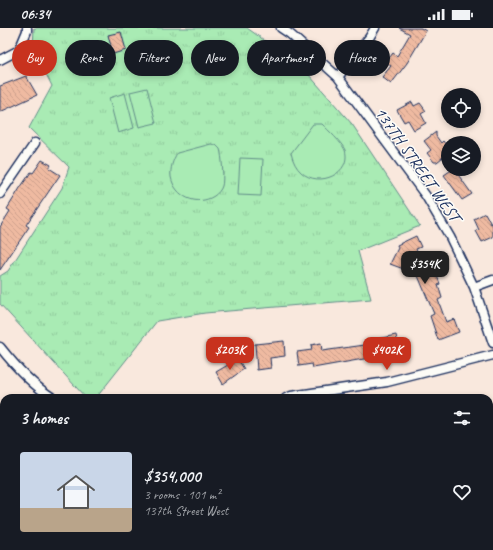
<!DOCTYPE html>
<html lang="en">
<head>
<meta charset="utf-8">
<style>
	body { margin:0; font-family:Caveat,sans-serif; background:#242831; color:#f1f3f6; height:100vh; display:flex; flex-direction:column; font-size:15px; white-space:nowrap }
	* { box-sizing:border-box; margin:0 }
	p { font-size:13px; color:#9ea1a6 }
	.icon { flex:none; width:22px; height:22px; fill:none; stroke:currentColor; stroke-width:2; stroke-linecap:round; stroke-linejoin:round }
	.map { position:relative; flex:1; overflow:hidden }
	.drawer { position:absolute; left:0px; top:366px; width:493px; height:156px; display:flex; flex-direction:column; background:#171b24; border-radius:12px 12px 0 0; box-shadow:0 2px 6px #0003 }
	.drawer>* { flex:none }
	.top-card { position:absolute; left:12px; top:12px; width:469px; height:36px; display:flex; gap:8px }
	.tools { position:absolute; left:441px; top:60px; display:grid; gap:8px }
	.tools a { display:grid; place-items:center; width:40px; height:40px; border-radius:50%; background:#171b24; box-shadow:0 2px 6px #0003; font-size:20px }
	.price { position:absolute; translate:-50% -34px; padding:0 9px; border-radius:8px; background:#c8321e; color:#fff; font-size:13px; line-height:26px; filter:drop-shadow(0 1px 2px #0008) }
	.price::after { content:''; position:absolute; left:50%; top:24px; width:12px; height:9px; margin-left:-6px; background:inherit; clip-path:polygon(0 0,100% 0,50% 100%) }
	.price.current { background:#222; color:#fff }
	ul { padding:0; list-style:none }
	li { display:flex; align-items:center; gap:12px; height:100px; padding:0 20px }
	li span { display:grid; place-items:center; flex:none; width:112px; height:80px; border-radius:4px; color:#555 }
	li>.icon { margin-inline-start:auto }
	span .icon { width:48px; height:48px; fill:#fffc; stroke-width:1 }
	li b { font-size:17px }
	h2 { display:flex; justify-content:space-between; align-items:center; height:48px; padding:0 20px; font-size:17px }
	.chip { padding:0 14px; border-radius:18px; background:#171b24; box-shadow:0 2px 6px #0003; font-size:14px; line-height:36px }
	.chip.current { background:#c8321e; color:#fff }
	.status { display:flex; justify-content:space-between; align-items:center; height:28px; padding:0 20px; background:#171b24; direction:ltr }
	.status svg { height:11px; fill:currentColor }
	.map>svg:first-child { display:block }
	.park { fill:url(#park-tufts); stroke:#628d89 }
	.pitch { fill:#a9ebb4; stroke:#628d89 }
	.building { fill:url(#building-back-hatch); stroke:#1b2f5e }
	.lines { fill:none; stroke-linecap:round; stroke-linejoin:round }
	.street-casing { stroke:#1b2f5e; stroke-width:11 }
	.street { stroke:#fdfcf7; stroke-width:8 }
	.labels { text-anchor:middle; stroke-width:3; stroke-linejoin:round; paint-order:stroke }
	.street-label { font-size:17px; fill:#1b2f5e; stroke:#fdfcf7 }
</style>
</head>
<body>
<div class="status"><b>06:34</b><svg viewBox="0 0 49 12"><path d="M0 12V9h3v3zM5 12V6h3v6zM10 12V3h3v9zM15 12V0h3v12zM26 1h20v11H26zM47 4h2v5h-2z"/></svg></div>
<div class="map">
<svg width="493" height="522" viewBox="0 0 493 522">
	<defs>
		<pattern id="park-tufts" width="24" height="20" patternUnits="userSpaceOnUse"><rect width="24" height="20" fill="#a9ebb4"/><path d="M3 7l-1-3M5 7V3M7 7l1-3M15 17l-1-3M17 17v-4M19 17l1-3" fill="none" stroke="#91ca9d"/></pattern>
		<pattern id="building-back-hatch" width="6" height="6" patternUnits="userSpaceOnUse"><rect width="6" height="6" fill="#efbaa1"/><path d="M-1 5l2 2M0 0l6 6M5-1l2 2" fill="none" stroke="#cca08d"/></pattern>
	</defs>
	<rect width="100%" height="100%" fill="#f9e8dd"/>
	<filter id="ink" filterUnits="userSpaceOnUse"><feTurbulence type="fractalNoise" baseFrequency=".025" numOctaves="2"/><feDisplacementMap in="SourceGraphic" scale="8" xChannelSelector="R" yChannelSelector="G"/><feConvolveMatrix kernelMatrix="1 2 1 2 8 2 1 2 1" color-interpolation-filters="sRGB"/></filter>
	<g filter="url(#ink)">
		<path class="park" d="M34,0H247L264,12L309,47L352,96L420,198L358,223L371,271L205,285L157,293L96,370H86L0,276V248L8,243L62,160L69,139L29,100L52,58L33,20Z"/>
		<path class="pitch" d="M147,60L156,95L139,99L130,64Z
			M125,65L134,100L118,105L109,70Z
			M313,96H322C328,102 342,115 345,122C354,151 300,168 291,125Z
			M211,116L216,117L220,121C222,127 224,153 222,158C221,162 217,166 214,168C197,179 175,169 171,149C170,140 173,132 177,125Z
			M240,130L263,131L261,168L238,167Z"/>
		<path class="building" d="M399,0H421L426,3L407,35L391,56L382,49L391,38L386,34L393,25L397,28L410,6Z
			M121,4L126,22L113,26L108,7Z
			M26,48L37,67L0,84V58Z
			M412,74L414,78L420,75L426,83L421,86L426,95L414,102L408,92L404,94L397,82Z
			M436,104V108L441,115L443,113L448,119V125L437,134H434L427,125L431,122L424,113Z
			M42,132L51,137L49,140L60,147L26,197L29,199L0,242V199L10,183L7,181L20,160L31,144L33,145Z
			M453,141H454L472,166L462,172L444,147Z
			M485,185L491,196L493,195V209L482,214L476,203L479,202L474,191Z
			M416,208L421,219L416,221L421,231H420L428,248L436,245L440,256L438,257L442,270L438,272L446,294L454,291L459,304L438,312L430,288L434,286L416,243L410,245L409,243L390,236L398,220L397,217Z
			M396,307L399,321L386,324V327L313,340L312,336L299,338L297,324L312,322L311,317L321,315L322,323L372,316V312Z
			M284,313L285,328L270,330L271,340L257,342L255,316Z
			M238,331L244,341L223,356L216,344Z"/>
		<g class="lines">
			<g class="street-casing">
				<path id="street" d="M281,0L290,6L338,49L426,168L450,209L474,259L493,315
					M0,32L19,22L27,3V0
					M338,49L369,10L375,0
					M0,166L35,115
					M474,259L493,252
					M0,319C15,338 32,357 53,370
					M286,370L291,368L387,354L493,327
					M0,396L4,395
					M236,518L239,522
					M121,522L124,518"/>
			</g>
			<use href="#street" class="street"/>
		</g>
	</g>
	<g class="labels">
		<g class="street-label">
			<text transform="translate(418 136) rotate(55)" y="6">137TH STREET WEST</text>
		</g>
	</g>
</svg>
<div class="tools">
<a><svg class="icon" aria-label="locate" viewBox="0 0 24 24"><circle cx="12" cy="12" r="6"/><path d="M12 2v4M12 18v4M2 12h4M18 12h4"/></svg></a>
<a><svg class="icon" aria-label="layers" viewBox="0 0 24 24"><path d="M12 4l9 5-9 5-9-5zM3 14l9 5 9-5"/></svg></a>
</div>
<b class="price current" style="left:425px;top:257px">$354K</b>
<b class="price" style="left:230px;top:343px">$203K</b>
<b class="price" style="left:387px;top:343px">$402K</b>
<div class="top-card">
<a class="chip current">Buy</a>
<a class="chip">Rent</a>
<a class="chip">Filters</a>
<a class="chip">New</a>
<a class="chip">Apartment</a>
<a class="chip">House</a>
</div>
<section class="drawer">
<h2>3 homes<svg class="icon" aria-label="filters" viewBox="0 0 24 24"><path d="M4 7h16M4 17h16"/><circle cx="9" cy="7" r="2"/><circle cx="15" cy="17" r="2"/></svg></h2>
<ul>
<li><span style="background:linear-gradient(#c9d6e8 70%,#b9a48a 0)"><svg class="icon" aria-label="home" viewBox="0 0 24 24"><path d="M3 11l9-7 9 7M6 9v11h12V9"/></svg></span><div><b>$354,000</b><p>3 rooms · 101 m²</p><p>137th Street West</p></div><svg class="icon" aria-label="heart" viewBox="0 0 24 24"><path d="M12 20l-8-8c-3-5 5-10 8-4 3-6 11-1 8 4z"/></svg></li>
</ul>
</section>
</div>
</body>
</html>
